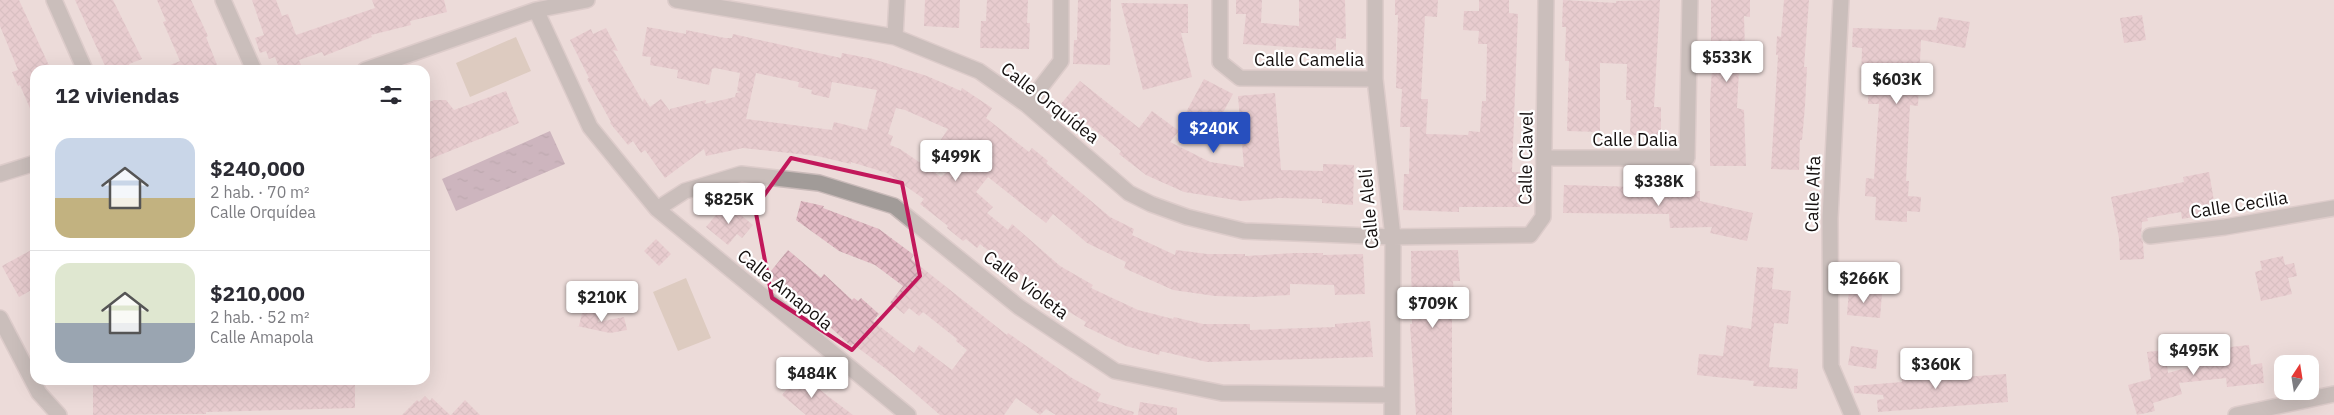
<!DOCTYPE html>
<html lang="es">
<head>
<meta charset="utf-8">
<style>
	body { margin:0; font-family:"IBM Plex Sans",sans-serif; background:#f7f7f7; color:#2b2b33; height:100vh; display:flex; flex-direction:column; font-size:19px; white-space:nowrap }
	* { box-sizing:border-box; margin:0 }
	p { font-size:16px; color:#7c7c81 }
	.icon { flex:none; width:28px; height:28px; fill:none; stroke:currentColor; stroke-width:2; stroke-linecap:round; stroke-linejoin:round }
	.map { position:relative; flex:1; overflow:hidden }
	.sheet { position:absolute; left:30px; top:65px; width:400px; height:320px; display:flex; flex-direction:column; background:#fff; border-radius:15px; box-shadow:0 5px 20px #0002 }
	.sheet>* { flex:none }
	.needle { width:32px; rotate:12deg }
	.fabs { position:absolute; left:2274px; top:355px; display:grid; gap:10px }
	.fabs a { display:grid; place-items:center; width:45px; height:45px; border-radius:10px; background:#fff; box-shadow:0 5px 20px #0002; font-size:25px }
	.price { position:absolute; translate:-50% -42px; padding:0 11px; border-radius:5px; background:#fff; color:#222; font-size:16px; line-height:32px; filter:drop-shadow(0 1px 2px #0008) }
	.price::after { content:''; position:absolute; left:50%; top:30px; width:15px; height:11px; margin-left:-8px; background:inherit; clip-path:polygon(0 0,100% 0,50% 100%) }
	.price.current { background:#274fbe; color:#fff }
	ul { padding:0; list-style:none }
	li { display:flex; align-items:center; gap:15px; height:125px; padding:0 25px }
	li+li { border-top:1px solid #e1e1e2 }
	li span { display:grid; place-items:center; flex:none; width:140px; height:100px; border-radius:15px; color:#555 }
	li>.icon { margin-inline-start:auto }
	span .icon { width:60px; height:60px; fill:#fffc; stroke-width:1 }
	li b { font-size:21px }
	h2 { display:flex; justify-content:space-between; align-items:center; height:60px; padding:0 25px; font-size:21px }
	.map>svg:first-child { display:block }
	.pitch { fill:#c9b8a2 }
	.water { fill:url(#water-ripples) }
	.building { fill:url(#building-cross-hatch); fill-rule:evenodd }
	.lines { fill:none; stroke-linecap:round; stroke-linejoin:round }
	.minor-casing { stroke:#c9bab9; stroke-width:18 }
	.minor { stroke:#a19b98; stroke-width:15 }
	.marked { fill:none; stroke:#c2185b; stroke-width:4; stroke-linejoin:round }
	.labels { text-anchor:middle; stroke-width:4.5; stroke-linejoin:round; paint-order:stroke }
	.street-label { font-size:18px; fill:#140f0e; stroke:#fff }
</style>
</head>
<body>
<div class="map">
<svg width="2334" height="415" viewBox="0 0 2334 415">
	<defs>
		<pattern id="water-ripples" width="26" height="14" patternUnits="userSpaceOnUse" patternTransform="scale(1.25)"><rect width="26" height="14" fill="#a6879d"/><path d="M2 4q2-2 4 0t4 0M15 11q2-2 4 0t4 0" fill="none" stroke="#866d7e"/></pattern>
		<pattern id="building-cross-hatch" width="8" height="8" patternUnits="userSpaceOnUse" patternTransform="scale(1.25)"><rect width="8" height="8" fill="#e2bac4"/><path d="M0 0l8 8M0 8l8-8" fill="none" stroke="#c19fa7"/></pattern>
	</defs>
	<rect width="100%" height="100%" fill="#ecdbd9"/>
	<path class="pitch" d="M516,37L531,71L470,97L456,63Z
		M686,278L711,338L678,351L653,292Z"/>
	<path class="water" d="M550,131L565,164L456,211L442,179Z"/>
	<path class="building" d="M0,0H19L51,70H35V120L20,85L18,86L12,72L18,70L0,26Z
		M75,0H113L142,59L129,64L131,70H107Z
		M157,0H191L208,36L206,37L219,70H158L180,61L163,22L166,21Z
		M252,0H276L282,16L288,14L296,35L375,8L372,0H444L447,12L410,21L411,25L371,35L372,37L324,56L322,52L299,60L303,70H280L275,57L269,59L266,51L260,53L255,38L264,35Z
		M925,0H960L959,28L924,26Z
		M987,0H1028L1027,23H1030L1029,49L980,48L981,21H986Z
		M1078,0H1111L1110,65L1073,64L1074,40H1077Z
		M1236,0H1262L1261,23L1299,26V0H1345L1346,39L1336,38V50L1243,44L1246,14H1236Z
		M1395,0H1438L1437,17L1425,16L1421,99H1428L1426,134L1468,135L1469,131L1480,132L1482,101H1486L1487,44H1478L1479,31L1463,30L1464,11H1479V0H1509V13L1518,14L1512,172H1520V207H1459V212L1403,210L1404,174H1409L1410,127H1400L1402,89L1396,88L1398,15H1395Z
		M1563,0L1616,3V1L1660,0L1654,107H1661V136L1630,135L1631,100H1626L1627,64L1600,63V132L1567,131L1569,61H1565L1566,27H1562Z
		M1711,0H1750V17L1744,16L1745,50H1740L1737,108L1744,110L1746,166H1710V104L1713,50H1711Z
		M1784,0H1809L1804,67H1807L1805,106L1802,140H1800L1799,170L1771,169L1778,55H1776L1777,36L1781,37Z
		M1121,3L1188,4V33H1181L1192,77L1143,90Z
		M2142,15L2146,40L2124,43L2120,18Z
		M1939,17L1970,22L1965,48L1921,40L1918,106L1910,105L1906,181H1909L1908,196L1921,197L1920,212L1907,211V222L1875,220L1876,197L1865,196L1866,178L1874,179L1879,104H1868L1869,81H1861L1862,48L1852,47L1853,28L1936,30Z
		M647,27L686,34V30L725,38H732L733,34L841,58L842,53L873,59L927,76L961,91L962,88L992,108L986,118L1029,152L1032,148L1048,161L1046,163L1110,217L1134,229L1132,235L1175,255L1176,250L1207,254H1245V256L1295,253H1323V255L1363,254L1365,294L1335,295L1334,285L1290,284V295L1254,297L1215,296L1173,290L1124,268L1126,262L1087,243L1053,214L1046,223L988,177L976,192L993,207L987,213L1008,230L1012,224L1060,266L1093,285L1091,288L1138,310L1173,319L1174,317L1203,324H1250V330L1335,327V324L1370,321L1373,357L1207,362L1160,351L1159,355L1126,346L1084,326L1086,322L1051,301L1011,266L1009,267L980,244L977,248L966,239L963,241L947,228L948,226L920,204L924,199L887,173L851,162V164L817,156L743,148L706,156L704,149L665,178L645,150L641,153L633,141L628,145L610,123L611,122L587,79L589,78L570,40L591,29L593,34L606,28L618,51L613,50L643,102L644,98L650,107L661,99L670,111V109L706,100L705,104L735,97L736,93L741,92L737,91L740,73L715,68L712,69L709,85L677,78L678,70L650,65L651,57L642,56ZM756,73L799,82L798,87L812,90L811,94L829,98L832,82L877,90L867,130L834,122L832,130L746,119ZM896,108L905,110L948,129L940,141L965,158L941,177L900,149L890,145L893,136L888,134Z
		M1204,79L1233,94L1213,131L1184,116Z
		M1080,81L1139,128L1152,111L1179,131L1170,142L1210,162L1244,167L1238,96L1275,93L1281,170L1323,171V164L1354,165L1353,205L1322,203V199L1279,198L1242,201L1184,192L1146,175L1119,154L1121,151L1085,122L1083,125L1060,105Z
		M506,91L519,123L425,161V104L434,100H446L454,110Z
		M2209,172L2216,213L2182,219L2181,212L2147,218L2148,221L2142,222L2141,237L2143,242L2144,259L2120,260L2119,238L2111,197L2184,182L2183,177Z
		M1564,185L1639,187V185H1664V192L1700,191V201L1753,213L1747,241L1710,233L1712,227L1670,228L1669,214L1563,213Z
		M801,201L824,206L823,208L879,229L914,255L911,259L1007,335L1008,333L1072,378L1101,394L1097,401L1134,412L1133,415H1056L1046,409L1040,415L1016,398L1004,415H940L894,375L853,344L851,346L829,326L831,324L807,302L802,307L767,276L788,250L821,278L824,274L852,300L854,298L858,301L861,298L879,314L873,321L914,353L919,345L952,370L967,350L956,341L957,339L923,312L919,316L909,308L904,314L890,303L903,286L875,265L839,251L796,220Z
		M726,203L753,225L742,238L737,234L728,245L706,227Z
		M656,239L671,254L659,266L644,251Z
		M35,248V288L19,297L2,266Z
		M1458,250L1460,281H1453L1455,317H1452V415H1416L1410,324H1412L1411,251Z
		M2283,256L2285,265L2294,263L2297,276L2288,278L2292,294L2261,301L2255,272L2262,270L2260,261Z
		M1757,267L1774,268L1772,289L1791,291L1788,324L1774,323L1769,367L1798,369L1797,389L1753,386L1754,381L1697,375L1699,354L1723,356L1727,325L1751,329Z
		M1849,290L1882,293L1880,318L1847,315Z
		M583,309L600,313L598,322L624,317L627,330L610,333L577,326H579Z
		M2249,345L2251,365L2262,363L2264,383L2227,387L2226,378L2179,383L2182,394L2153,403L2155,411L2137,415L2128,385L2151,379L2147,352L2165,350L2168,373L2193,366L2192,359L2223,355L2222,348Z
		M1851,346L1878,350L1876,369L1848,365Z
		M1919,355L1921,380L2006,374L2008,402L1878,412L1877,400L1884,399L1883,395L1854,393V386L1902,382L1901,356Z
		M800,373L829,397L853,415H806L782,395Z
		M93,380H355V408L206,412V414L93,415Z
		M425,396L430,401L432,398L450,415H402L417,400L419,402Z
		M465,400L480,415H451Z
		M1140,402L1177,408V415H1138Z"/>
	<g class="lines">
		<g class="minor-casing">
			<path id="minor" d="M54,0L85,70
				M223,0L254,70
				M676,0L895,37L979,71L1027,105L1129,193L1151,204L1187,217L1244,231L1393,237L1530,235L1543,217L1546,0
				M1220,0V62L1240,78L1375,79
				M1375,0V79L1393,237L1392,415
				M1841,0L1830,218L1831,366L1852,415
				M536,10L590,127L657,209L908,415
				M895,37L897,0
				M365,70L536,10L587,0
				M1027,105L1061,61V0
				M1545,158H1687L1690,0
				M0,174L35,163
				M657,209L685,191L741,174L819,183L894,206L1019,307L1115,371L1222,393L1392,395
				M2150,236L2225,227L2334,208
				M0,318L39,393L59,415
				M2236,415L2334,394"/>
		</g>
		<use href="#minor" class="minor"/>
	</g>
	<path d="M0 0H2334V415H0ZM791,158L902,183L920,276L852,350L772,298L755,208Z" fill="#ecdbd9" fill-opacity=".55" fill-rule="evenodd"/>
	<path class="marked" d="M791,158L902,183L920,276L852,350L772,298L755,208Z"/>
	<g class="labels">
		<g class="street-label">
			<text x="1309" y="66">Calle Camelia</text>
			<text transform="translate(1050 103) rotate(38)" y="6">Calle Orquídea</text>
			<text x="1635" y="146">Calle Dalia</text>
			<text transform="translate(1526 158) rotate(-89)" y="6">Calle Clavel</text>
			<text transform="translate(1813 194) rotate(-88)" y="6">Calle Alfa</text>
			<text transform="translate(2239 205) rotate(-9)" y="6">Calle Cecilia</text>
			<text transform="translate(1369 209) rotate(-95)" y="6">Calle Alelí</text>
			<text transform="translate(1026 285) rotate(37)" y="6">Calle Violeta</text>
			<text transform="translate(785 290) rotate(39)" y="6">Calle Amapola</text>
		</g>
	</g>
</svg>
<div class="fabs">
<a><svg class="needle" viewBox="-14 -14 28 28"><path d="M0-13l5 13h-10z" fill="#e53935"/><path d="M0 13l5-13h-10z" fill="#7c7c81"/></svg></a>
</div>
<b class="price" style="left:1727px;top:83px">$533K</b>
<b class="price" style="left:1897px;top:105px">$603K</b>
<b class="price current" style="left:1214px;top:154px">$240K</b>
<b class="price" style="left:956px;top:182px">$499K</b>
<b class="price" style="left:1659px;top:207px">$338K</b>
<b class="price" style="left:729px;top:225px">$825K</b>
<b class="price" style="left:1864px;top:304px">$266K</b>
<b class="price" style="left:602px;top:323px">$210K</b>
<b class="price" style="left:1433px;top:329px">$709K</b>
<b class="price" style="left:2194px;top:376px">$495K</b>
<b class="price" style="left:1936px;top:390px">$360K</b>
<b class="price" style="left:812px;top:399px">$484K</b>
<section class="sheet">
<h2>12 viviendas<svg class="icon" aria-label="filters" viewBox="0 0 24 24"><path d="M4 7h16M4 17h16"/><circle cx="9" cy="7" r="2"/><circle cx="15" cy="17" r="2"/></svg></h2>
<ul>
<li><span style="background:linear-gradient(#c9d6e8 60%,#c2b280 0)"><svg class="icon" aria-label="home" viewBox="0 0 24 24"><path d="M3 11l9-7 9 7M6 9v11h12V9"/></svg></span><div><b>$240,000</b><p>2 hab. · 70 m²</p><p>Calle Orquídea</p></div></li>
<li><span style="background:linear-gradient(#dfe7d0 60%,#9aa5b1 0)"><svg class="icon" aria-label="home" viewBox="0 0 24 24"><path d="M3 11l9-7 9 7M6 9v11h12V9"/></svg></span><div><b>$210,000</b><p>2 hab. · 52 m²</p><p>Calle Amapola</p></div></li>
</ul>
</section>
</div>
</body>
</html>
